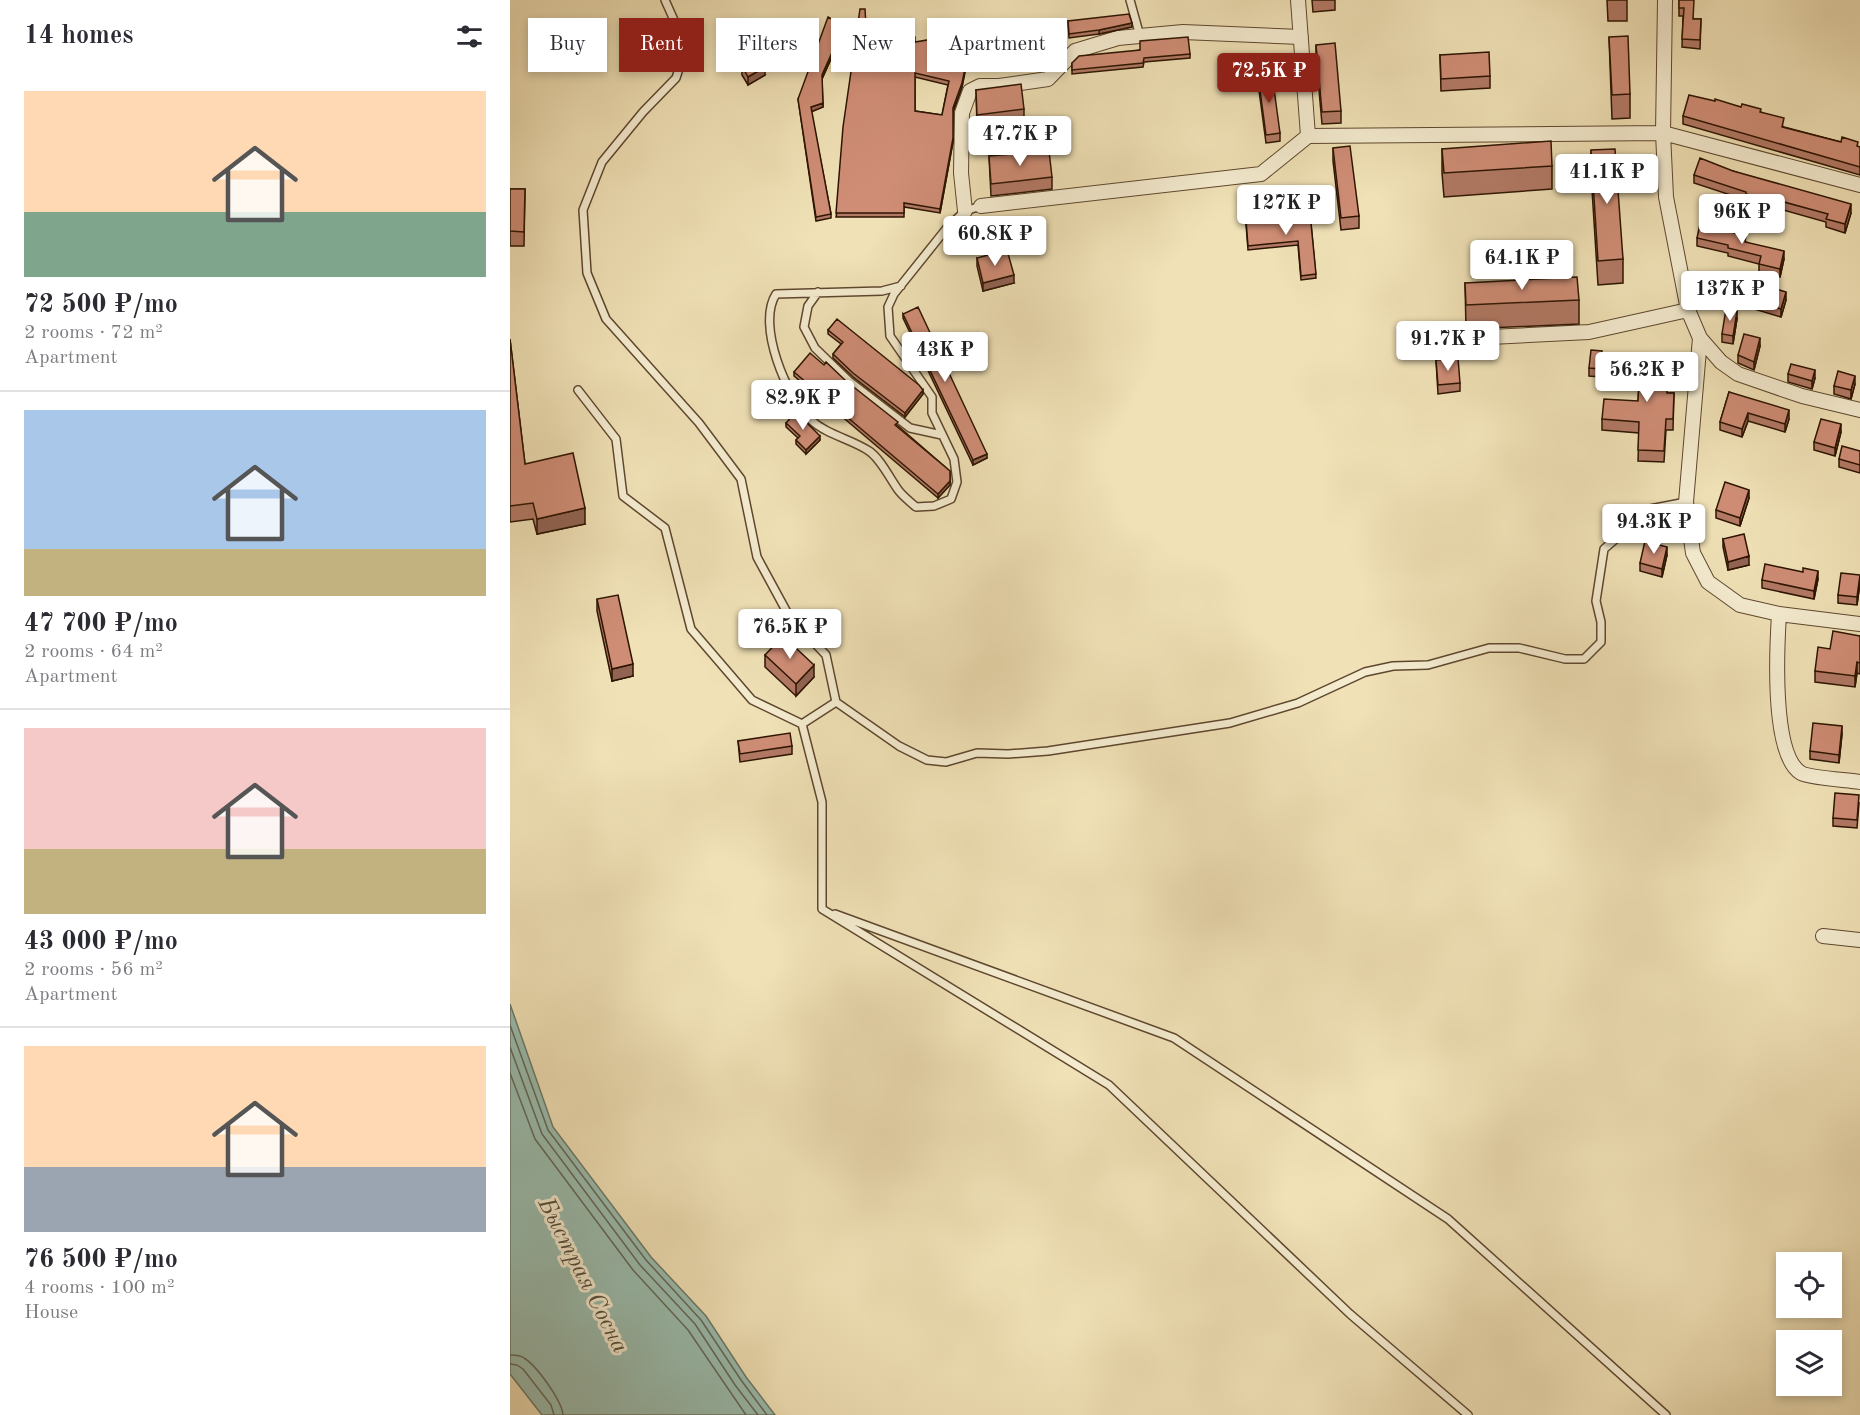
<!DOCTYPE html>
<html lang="en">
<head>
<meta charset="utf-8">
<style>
	body { margin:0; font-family:"Old Standard TT",serif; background:#f7f7f7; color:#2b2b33; height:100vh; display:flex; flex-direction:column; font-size:22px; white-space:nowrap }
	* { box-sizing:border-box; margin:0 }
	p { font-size:20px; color:#7c7c81 }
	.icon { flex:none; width:33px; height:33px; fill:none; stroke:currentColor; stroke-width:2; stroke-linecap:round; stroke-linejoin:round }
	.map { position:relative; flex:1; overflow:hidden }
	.sheet { display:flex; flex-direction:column; background:#fff; width:510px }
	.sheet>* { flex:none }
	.guide { position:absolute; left:18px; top:18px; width:570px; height:54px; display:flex; gap:12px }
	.tools { position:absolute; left:1266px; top:1252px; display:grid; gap:12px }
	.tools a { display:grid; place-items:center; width:66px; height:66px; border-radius:0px; background:#fff; box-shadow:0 3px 9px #0003; font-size:30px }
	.price { position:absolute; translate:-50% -51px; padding:0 14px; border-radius:6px; background:#fff; color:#222; font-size:20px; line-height:39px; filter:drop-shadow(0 2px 3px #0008) }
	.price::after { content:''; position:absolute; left:50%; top:36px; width:18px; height:14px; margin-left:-9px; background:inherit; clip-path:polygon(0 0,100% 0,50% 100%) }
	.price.on { background:#8f2418; color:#fff }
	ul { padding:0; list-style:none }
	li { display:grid; align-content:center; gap:12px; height:318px; padding:0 24px }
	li+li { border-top:2px solid #e1e1e2 }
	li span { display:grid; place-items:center; height:186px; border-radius:0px; color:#555 }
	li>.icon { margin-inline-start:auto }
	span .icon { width:108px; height:108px; fill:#fffc; stroke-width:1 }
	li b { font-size:26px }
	h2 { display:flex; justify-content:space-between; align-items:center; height:72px; padding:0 24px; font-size:26px }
	.tag { padding:0 21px; border-radius:0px; background:#fff; box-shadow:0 3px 9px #0003; font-size:21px; line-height:54px }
	.tag.on { background:#8f2418; color:#fff }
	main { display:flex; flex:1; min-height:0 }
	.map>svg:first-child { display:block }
	.water { fill:#9abdaf; stroke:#6e7969; stroke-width:1.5 }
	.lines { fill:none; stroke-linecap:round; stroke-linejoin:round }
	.shore { stroke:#646858; stroke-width:1.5 }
	.service-casing { stroke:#5e472e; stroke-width:10 }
	.minor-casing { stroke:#5e472e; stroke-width:16 }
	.service { stroke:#f5ecd0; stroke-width:7 }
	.minor { stroke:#f5ecd0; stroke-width:14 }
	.wall { fill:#b27965; stroke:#2d1400; stroke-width:1.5; fill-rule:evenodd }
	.shaded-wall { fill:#916353; stroke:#2d1400; stroke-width:1.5 }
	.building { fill:#cf8d76; stroke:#2d1400; stroke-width:1.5; fill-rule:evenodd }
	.labels { text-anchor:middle; stroke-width:6; stroke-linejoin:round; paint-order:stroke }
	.water-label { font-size:24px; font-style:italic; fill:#534f3d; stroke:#f5ecd0 }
</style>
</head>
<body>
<main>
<section class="sheet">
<h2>14 homes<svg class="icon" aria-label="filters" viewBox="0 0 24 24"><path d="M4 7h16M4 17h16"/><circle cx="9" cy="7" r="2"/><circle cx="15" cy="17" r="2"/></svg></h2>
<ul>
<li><span style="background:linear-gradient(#ffd9b3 65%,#7fa58c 0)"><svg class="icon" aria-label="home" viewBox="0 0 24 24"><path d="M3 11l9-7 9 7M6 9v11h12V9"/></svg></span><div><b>72 500 ₽/mo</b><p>2 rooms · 72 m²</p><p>Apartment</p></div></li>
<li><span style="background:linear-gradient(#a9c7e8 75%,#c2b280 0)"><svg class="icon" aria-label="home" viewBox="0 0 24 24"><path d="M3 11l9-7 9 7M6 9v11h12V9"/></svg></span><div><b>47 700 ₽/mo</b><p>2 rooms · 64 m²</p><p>Apartment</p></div></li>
<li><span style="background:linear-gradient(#f6c9c9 65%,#c2b280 0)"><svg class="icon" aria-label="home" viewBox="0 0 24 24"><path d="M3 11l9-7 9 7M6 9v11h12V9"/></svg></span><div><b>43 000 ₽/mo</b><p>2 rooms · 56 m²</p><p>Apartment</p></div></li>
<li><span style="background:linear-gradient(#ffd9b3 65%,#9aa5b1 0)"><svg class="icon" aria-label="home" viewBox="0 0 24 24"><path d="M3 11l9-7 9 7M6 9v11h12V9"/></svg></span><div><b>76 500 ₽/mo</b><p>4 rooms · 100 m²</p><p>House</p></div></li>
</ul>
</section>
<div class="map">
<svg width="1350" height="1415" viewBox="0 0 1350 1415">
	<rect width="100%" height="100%" fill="#f0e1b6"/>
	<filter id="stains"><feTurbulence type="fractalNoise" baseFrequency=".00333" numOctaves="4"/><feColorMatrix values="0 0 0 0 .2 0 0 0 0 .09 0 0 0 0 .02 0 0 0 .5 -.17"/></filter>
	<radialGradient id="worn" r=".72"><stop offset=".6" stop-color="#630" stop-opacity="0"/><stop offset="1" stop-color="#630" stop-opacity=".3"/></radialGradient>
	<path class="water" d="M0,1004L43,1127L141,1257L196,1316L236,1377L265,1415H32L0,1374Z"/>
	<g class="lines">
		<path class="shore" d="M0,1025L38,1130L136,1260L191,1320L231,1380L257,1415
			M0,1047L32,1134L130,1265L185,1324L225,1385L248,1415
			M0,1073L25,1139L123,1270L178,1330L236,1415
			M0,1355C5,1355 10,1355 14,1358C27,1366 52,1401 53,1415
			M0,1364L7,1365L13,1369L41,1405L44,1415"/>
		<g class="service-casing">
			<path id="service" d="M620,0L630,36
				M391,286L372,291L266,294C246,325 277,398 301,420C317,435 341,439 359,451C371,459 380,479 389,491C394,497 400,502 406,507L424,506L441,499L447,482L444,459L422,413V397L380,336L378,307L384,294L436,229L455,211L471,206
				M308,292L298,306L294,327L305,348L339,381L400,428L432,435
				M68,390L106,439L113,496L155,528L181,629L242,700L292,724L326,702L316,655L279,616L247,557L231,479L189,423L96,319L77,273L73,210L92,162L133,112L166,78L176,47L155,0
				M326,702L389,746L417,760L436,762L467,753L498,754L538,751L720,723L788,703L855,672L883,666L918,665L979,648H1009L1055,659H1074L1091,642V622L1086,601L1094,549L1140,509L1176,502
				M292,724L312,802V909L599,1085L840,1314L958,1415
				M325,914L664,1038L938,1219L1156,1415"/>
		</g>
		<g class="minor-casing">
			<path id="minor" d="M788,0L798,136
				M1155,0L1153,133L1156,197L1178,310L1190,338L1176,502L1183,553L1198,582L1230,605L1269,614L1350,624
				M471,206L751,174L798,136L1153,133L1350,185
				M455,211L451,173L452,113L460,91L470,86H489L538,79L565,51L608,38L673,32L791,37
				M1190,338L1211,362L1228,374L1292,396L1350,410
				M940,339L1079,332L1178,310
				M1269,614C1267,646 1261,755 1291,773C1299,778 1339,780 1350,782
				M1313,936L1350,940"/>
		</g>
		<use href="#service" class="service"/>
		<use href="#minor" class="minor"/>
	</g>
	<path class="wall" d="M802,0H825V10L803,12Z
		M1097,0H1117V21H1098Z
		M1169,0L1184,19H1191L1190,49L1172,47L1173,16H1169Z
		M558,21L622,27L589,34L559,38Z
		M334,30L312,79L313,107L301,111L321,214V218L306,221L288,99Z
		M1099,37L1120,94V118L1102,119Z
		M405,42L436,60L456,68L452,87L443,112V142L430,213L394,207V217H326L357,43ZM405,77L438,85L432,115L405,111Z
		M806,45L831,111V123L812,124L806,57Z
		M630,50L680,54V58L634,62L633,67L562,74V63Z
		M930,55L980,76V88L931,91Z
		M232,66L255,75L238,85L232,75Z
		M748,75L770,133V141L756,143L748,83Z
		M466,90L514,109V121L467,127Z
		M1205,101L1251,112L1274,127L1350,147V175L1173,124V116Z
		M823,148L849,216V228L831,230L823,161Z
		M932,149L1042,166V189L934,197L932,173Z
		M1081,150L1113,259V283L1088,285L1081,174Z
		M479,156L542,177V189L481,196Z
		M1223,171L1341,213L1335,233L1316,227V222L1263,207L1262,210L1236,202V200L1184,183V175Z
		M0,189H15L14,246H0Z
		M800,213L806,278L791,280L788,245L738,250L736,224Z
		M1187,238L1236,242L1274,259L1270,277L1249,272V264L1218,256V253L1187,246Z
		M467,258L504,283L473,291L467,266Z
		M955,283L1069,300V324L956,329Z
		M1234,298L1276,300L1271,317L1234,306Z
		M393,314L477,458L463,465L393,318Z
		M1227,319L1223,344L1212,342V334Z
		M318,330L413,394L395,417L343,377L323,358V354L331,344L318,334Z
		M0,339L15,464L75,524L27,534L23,519L0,522Z
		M1250,346L1244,370L1228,363V355Z
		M1092,359L1091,377L1079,376V368Z
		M926,360L950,383V391L928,394Z
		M1121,362L1157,393H1164L1163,430H1156L1154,462L1128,461L1129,433L1092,430V419L1128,401L1129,388H1120Z
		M284,372L336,381L440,471V485L428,498L284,376Z
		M1278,374L1305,378L1302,389L1278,382Z
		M1345,384L1341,399L1324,394V386Z
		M1219,392L1279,419L1275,432L1238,421L1232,437L1210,430V422Z
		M276,423L310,440L296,454L286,444V440L288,438L276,427Z
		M1331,432L1325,456L1304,450V442Z
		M1350,451V473L1329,467V459Z
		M1239,498L1230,526L1206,518V510Z
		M1213,539L1239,565L1218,570L1213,547Z
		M1157,555L1152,577L1130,571V563Z
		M1308,579L1304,599L1252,588V580Z
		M1350,583L1347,605L1328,603V595Z
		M87,599L123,676L102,681L87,611Z
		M1350,636V674L1347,673L1345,687L1305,682V671L1320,649Z
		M255,655L304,677L286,696L255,667Z
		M1332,734L1329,763L1300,759V751Z
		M228,741L282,746V754L230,762Z
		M1349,803L1347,828L1323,826V818Z"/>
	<path class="shaded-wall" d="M622,23V27L589,34V30Z
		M334,26V30L312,79V75Z
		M456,64L452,87L443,112V108Z
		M255,67V75L238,85V77Z
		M313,103V107L301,112V107Z
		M443,138V142L430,213V209Z
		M1341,204V213L1335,233V224Z
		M1274,251V259L1270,277V269Z
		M504,275V283L473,291V283Z
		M1276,292V300L1271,317V309Z
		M1227,311V319L1223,344V336Z
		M1250,338V346L1244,370V362Z
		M1305,370V378L1302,389V381Z
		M1345,376V384L1341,399V390Z
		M413,390V394L395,417V413Z
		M1279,410V419L1275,432V424Z
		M1238,413V421L1232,437V429Z
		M1331,424V432L1325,456V448Z
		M310,436V440L296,454V450Z
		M477,454V458L463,465V460Z
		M440,481V485L428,498V494Z
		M1239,490V498L1230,526V518Z
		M75,508V524L27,534V519Z
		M1157,547V555L1152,577V569Z
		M1239,556V565L1218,570V562Z
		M1308,571V579L1304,599V591Z
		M1350,575V583L1347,605V597Z
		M1347,662V673L1345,687V676Z
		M123,664V676L102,681V669Z
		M304,665V677L286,696V684Z
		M1332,726V734L1329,763V755Z"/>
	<path class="building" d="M1169,0H1184L1183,19H1191L1190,40L1172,39L1174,8H1169Z
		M350,9H355L357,43H379V38L405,37V42L435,37L436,60L456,64L452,83L443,108V138L430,209L394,203V213H326L333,127ZM405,73L439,81L432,115L405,111Z
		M619,14L622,23L589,30L559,34L558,21Z
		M318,17L334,26L312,75L313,103L301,107L321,214L306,217L288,99Z
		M1118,36L1120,94L1102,95L1099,37Z
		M678,37L680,54L634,58L633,63L562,70V63L569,56L630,50V41Z
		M825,43L831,111L812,112L806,45Z
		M979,52L980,76L931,79L930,55Z
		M249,57L255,67L238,77L232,66Z
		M762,74L770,133L756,135L748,75Z
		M511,84L514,109L467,115L466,90Z
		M1179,95L1205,101V99L1231,107L1232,104L1251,109L1250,112L1274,118L1272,127L1331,142L1332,137L1348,142L1347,146L1350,147V167L1173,116Z
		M1041,141L1042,166L934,173L932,149Z
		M840,146L849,216L831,218L823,148Z
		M1105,149L1113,259L1088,261L1081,150Z
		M539,151L542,177L481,184L479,156Z
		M1190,158L1223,171L1341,204L1335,224L1316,219L1318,214L1263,199L1262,201L1236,194V192L1184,175Z
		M0,189H15L14,232L0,231Z
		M800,213L806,274L791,276L788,241L738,246L736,220Z
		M1190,224L1236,236L1235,242L1274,251L1270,269L1249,264L1251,256L1218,248V245L1187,238Z
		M497,250L504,275L473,283L467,258Z
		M1067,277L1069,300L956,305L955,283Z
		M1239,281L1276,292L1271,309L1234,298Z
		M408,307L477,454L463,460L393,314Z
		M1216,309L1227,311L1223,336L1212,334Z
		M327,319L409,385L413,390L395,413L343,373L323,354L333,342L318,330Z
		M1234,334L1250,338L1244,362L1228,355Z
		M0,339L15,464L63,453L75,508L27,519L23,503L0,506Z
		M1081,350L1092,351L1091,369L1079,368Z
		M300,353L314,365L316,362L336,381L388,422L385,425L440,471V481L428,494L284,372Z
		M1130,354L1158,355L1157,393H1164L1163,419H1156L1154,451L1128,450L1129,422L1092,419L1094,399L1128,401L1129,377H1120L1121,362H1130Z
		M948,358L950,383L928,385L926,360Z
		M1281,364L1305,370L1302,381L1278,374Z
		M1328,371L1345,376L1341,390L1324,386Z
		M1219,392L1279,410L1275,424L1238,413L1232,429L1210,422Z
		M286,412L310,436L296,450L286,440L290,436L276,423Z
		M1311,419L1331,424L1325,448L1304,442Z
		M1332,446L1350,451V465L1329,459Z
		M1215,482L1239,490L1230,518L1206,510Z
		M1234,534L1239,556L1218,562L1213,539Z
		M1135,541L1157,547L1152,569L1130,563Z
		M1255,564L1293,572V568L1308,571L1304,591L1252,580Z
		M1331,573L1350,575L1347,597L1328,595Z
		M108,595L123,664L102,669L87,599Z
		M1323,631L1350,636V663L1347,662L1345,676L1305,671L1308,647L1320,649Z
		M273,636L304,665L286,684L255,655Z
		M1303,723L1332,726L1329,755L1300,751Z
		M280,733L282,746L230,754L228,741Z
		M1325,793L1349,795L1347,820L1323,818Z"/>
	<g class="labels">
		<g class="water-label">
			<text transform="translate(74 1275) rotate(63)" y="8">Быстрая Сосна</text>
		</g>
	</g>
	<rect width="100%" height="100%" filter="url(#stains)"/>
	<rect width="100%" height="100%" fill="url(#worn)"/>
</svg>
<div class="tools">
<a><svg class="icon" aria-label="locate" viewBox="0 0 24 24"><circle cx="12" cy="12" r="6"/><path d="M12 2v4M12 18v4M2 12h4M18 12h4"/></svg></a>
<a><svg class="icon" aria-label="layers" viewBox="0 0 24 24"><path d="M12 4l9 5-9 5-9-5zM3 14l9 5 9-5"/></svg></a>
</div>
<b class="price on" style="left:759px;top:104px">72.5K ₽</b>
<b class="price" style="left:510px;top:167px">47.7K ₽</b>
<b class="price" style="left:1097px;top:205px">41.1K ₽</b>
<b class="price" style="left:776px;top:236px">127K ₽</b>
<b class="price" style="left:1232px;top:245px">96K ₽</b>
<b class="price" style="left:485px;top:267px">60.8K ₽</b>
<b class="price" style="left:1012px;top:291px">64.1K ₽</b>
<b class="price" style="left:1220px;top:322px">137K ₽</b>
<b class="price" style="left:938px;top:372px">91.7K ₽</b>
<b class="price" style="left:435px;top:383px">43K ₽</b>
<b class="price" style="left:1137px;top:403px">56.2K ₽</b>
<b class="price" style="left:293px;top:431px">82.9K ₽</b>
<b class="price" style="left:1144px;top:555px">94.3K ₽</b>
<b class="price" style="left:280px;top:660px">76.5K ₽</b>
<div class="guide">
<a class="tag">Buy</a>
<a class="tag on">Rent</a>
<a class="tag">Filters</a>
<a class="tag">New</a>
<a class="tag">Apartment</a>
</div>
</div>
</main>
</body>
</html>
